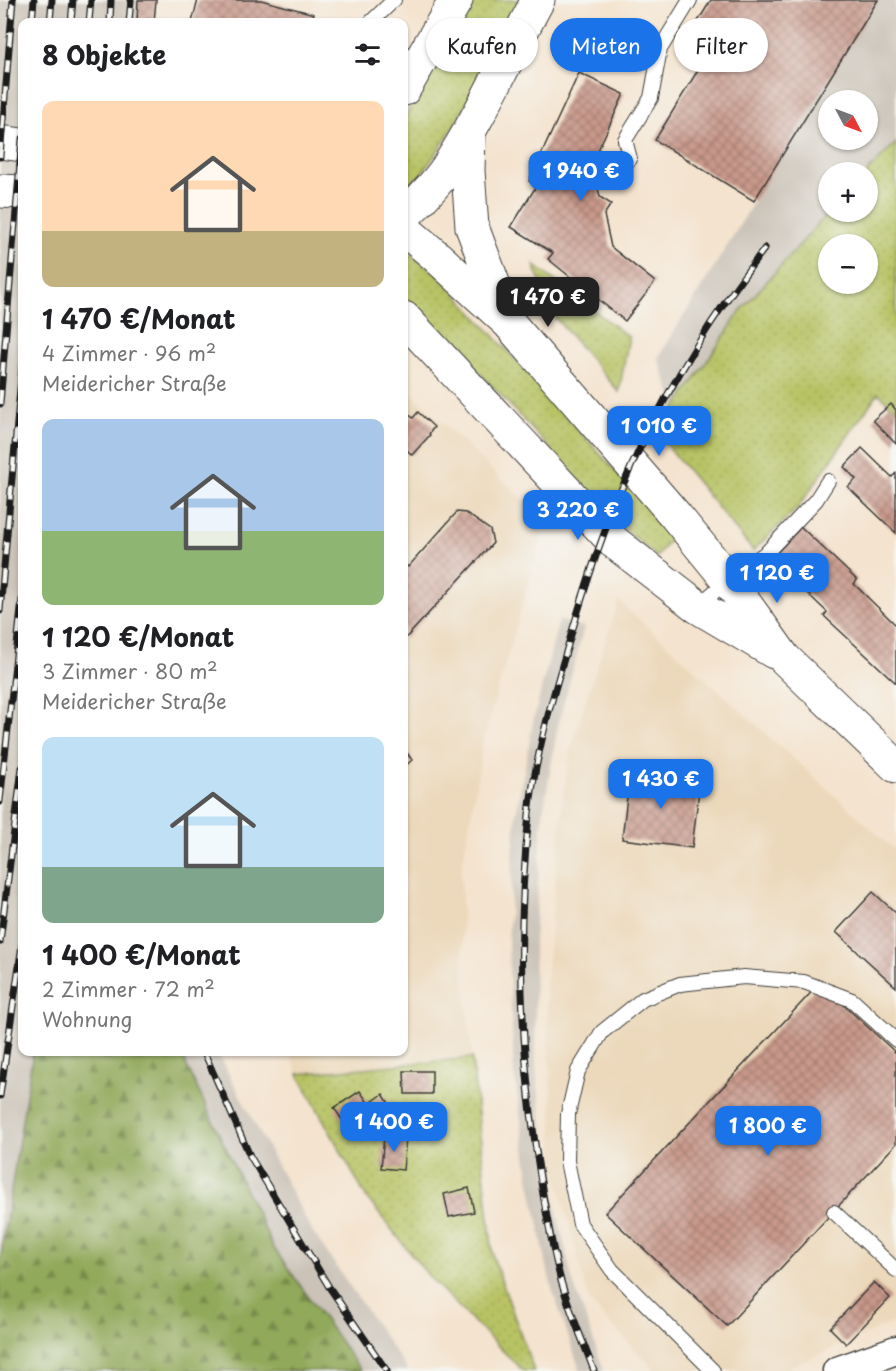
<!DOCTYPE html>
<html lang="de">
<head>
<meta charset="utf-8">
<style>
	body { margin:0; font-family:"Playpen Sans",sans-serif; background:#f2f2f2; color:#202124; height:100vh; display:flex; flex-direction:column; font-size:22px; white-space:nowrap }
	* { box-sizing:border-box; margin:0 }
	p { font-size:20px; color:#757577 }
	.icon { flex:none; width:33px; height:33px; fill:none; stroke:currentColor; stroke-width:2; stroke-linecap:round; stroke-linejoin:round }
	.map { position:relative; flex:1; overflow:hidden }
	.side { position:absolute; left:18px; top:18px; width:390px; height:1038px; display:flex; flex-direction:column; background:#fff; border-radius:12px; box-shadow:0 2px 4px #0004 }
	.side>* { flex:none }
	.guide { position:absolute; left:426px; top:18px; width:380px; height:54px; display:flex; gap:12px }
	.needle { width:39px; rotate:131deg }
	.controls { position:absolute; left:818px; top:90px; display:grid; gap:12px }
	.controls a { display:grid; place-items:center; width:60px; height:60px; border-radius:50%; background:#fff; box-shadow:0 2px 4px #0004; font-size:30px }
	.price { position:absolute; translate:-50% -51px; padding:0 14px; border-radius:12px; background:#1a73e8; color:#fff; font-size:20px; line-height:39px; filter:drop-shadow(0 2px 3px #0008) }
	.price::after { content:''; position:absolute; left:50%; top:36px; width:18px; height:14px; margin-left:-9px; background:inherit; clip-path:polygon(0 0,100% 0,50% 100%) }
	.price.current { background:#222; color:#fff }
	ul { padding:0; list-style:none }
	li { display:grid; align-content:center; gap:12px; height:318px; padding:0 24px }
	li span { display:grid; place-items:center; height:186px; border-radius:12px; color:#555 }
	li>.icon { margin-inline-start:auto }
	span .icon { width:108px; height:108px; fill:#fffc; stroke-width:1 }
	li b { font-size:26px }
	h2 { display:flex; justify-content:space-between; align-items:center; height:72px; padding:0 24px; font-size:26px }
	.pill { padding:0 21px; border-radius:27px; background:#fff; box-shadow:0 2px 4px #0004; font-size:21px; line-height:54px }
	.pill.current { background:#1a73e8; color:#fff }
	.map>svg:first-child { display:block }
	.built { fill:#ecd8ba }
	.railway { fill:#cbc3b8; fill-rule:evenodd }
	.green { fill:url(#green-dots); stroke:#6a7040; stroke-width:1.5; fill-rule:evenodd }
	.forest { fill:url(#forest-firs); stroke:#56623b; stroke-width:1.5 }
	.building { fill:url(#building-cross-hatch) }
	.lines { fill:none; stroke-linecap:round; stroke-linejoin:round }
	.service-casing { stroke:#3c3a37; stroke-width:16 }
	.minor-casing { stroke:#3c3a37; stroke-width:31 }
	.secondary-casing { stroke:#3c3a37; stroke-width:35 }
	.service { stroke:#fff; stroke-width:14 }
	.minor { stroke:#fff; stroke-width:28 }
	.secondary { stroke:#fff; stroke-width:33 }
	.rail-casing { stroke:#1c1c1c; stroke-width:7 }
	.rail { stroke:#f6f6f2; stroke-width:4.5; stroke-dasharray:14; stroke-linecap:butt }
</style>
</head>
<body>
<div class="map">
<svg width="896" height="1371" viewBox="0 0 896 1371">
	<defs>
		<pattern id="green-dots" width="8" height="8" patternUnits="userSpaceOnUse" patternTransform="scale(1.5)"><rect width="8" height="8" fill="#b7c365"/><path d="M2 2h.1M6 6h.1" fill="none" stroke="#9da757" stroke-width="1.8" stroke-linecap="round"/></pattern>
		<pattern id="forest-firs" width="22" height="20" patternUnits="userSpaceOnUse" patternTransform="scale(1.5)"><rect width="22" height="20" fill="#91a95a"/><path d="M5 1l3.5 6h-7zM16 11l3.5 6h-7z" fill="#76894a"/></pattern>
		<pattern id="building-cross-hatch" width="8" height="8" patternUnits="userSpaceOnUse" patternTransform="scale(1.5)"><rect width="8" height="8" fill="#c9998b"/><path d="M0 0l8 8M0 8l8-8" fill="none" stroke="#a27c71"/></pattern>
	</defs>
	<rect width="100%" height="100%" fill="#f6f6f2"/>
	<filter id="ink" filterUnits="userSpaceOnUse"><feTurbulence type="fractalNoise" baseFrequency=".0167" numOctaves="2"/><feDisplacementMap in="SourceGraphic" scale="12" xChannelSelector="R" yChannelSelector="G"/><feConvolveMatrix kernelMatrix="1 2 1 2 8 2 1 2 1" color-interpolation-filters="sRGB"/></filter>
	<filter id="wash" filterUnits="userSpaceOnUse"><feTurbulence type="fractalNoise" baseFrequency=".008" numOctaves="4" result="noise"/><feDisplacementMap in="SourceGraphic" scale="24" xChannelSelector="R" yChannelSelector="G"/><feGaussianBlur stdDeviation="1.35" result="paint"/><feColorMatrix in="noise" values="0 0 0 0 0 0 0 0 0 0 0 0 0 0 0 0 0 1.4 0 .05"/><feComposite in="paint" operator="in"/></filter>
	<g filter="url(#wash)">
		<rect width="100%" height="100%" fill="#f4e3ce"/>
		<path class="built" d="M404,386L546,522L484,738L461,873L463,968L472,1058L298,1074L290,1052H404Z
			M619,601L896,851V1321L781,1371H655L589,1301L554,1166L546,982L564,790L571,749L581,714Z"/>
		<path class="railway" d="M0,0H138L137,22H22V1052H33L0,1260Z
			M878,0H896V143L867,172H828L829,212L743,308L676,407L658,358ZM828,100H867V140H828Z
			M559,620L584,627L558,725L543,813L534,941L536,1070L548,1173L572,1279L604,1371H580L551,1286L529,1177L514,1072L508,942L516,814L534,718Z
			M180,1052H217L312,1231L408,1371H361L273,1247Z"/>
		<path class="green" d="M471,0H521C486,64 453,142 404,194V119Z
			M896,143V410L878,393L797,509L753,551L662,439L676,407L743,308L829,212H867V172ZM828,244H867V284H828Z
			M404,253L411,254L440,276L673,535L657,557L625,529L462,354L404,297Z
			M534,265L629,337L619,392L552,314Z
			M472,1058L493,1257L534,1371H523L431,1279L366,1197L298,1074Z"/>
		<path class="forest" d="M33,1052H180L273,1247L361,1371H0V1260Z"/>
		<g id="blocks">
			<path class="building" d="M138,0H156L154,22H137Z
				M198,0H261L314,14L312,22H192Z
				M711,0H878L754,201L655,140L717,39L695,26Z
				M579,73L624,94L592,163L600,197L611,204L604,215L611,247L655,282L625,321L548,259L553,253L511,227L537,185L529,181Z
				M891,404L896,410V444L873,420Z
				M404,410L413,418L418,412L434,427L429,434L430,435L412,455L407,450L404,453Z
				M862,448L892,477L896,473V533L848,487L856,479L844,467Z
				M457,512L466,513L490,530L493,543L404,640V563L408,567Z
				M801,527L857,580L854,584L896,625V683L824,616L827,612L771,559Z
				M404,749L412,760L404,767Z
				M630,772L700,781L692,848L622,839Z
				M873,892L896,913V987L836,932Z
				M820,983L896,1053V1144L727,1326L605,1213Z
				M404,1071H432V1094H405Z
				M360,1091L369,1104L343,1121L334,1108Z
				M383,1094L392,1108L378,1117L369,1104Z
				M384,1136L406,1137L403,1170L381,1168Z
				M469,1188L474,1212L449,1217L444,1194Z
				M874,1282L890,1298L846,1344L830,1328Z"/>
		</g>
	</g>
	<g filter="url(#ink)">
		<use href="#blocks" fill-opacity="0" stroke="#3c3a37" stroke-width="1.5"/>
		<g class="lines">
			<g class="service-casing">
				<path id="service" d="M371,22L394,0
					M630,159L625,140L651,98L660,49L690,0
					M698,606L728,580L767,552L816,500L828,481
					M834,1212L896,1270
					M713,1371L612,1270L580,1224L567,1161L568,1114L578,1071L602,1032L643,999L680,984L744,977L804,982L852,1000L896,1040"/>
			</g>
			<g class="minor-casing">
				<path id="minor" d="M837,1371L896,1350"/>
			</g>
			<g class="secondary-casing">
				<path id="secondary" d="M404,89L456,0
					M469,133L468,171L472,227L504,312
					M0,142L22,145
					M0,191L22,192
					M404,216C419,201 435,186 447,168C481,116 508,55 538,0
					M404,229L437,257L508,322L675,515L728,580L784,658L896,766
					M404,318L614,542L698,607L774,652"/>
			</g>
			<use href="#service" class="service"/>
			<use href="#minor" class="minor"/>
			<use href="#secondary" class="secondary"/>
			<g class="rail-casing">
				<path id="rail" d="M32,22L34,0
					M50,22L52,0
					M71,22L73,0
					M89,22L91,0
					M110,22L111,0
					M129,22L131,0
					M0,157L13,0
					M0,404L22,139
					M0,611L22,368
					M0,802L22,600
					M0,942L22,768
					M204,1052L250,1156L329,1287L387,1371
					M0,1096L22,945
					M594,1371C583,1341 570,1312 561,1281C548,1233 540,1179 533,1129C519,1025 518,919 529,814C535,759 550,705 566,652C586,583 608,514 639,450C673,379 716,311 765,248"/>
			</g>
			<use href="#rail" class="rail"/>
		</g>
	</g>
</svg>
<div class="controls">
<a><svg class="needle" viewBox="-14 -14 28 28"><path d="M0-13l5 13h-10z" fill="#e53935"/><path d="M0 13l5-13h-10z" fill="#757577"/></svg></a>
<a>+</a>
<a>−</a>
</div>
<b class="price" style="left:581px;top:202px">1 940 €</b>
<b class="price current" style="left:548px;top:328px">1 470 €</b>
<b class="price" style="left:659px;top:457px">1 010 €</b>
<b class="price" style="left:578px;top:541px">3 220 €</b>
<b class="price" style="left:777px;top:604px">1 120 €</b>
<b class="price" style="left:661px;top:810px">1 430 €</b>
<b class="price" style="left:394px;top:1153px">1 400 €</b>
<b class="price" style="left:768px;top:1157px">1 800 €</b>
<div class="guide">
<a class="pill">Kaufen</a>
<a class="pill current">Mieten</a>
<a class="pill">Filter</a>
</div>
<section class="side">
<h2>8 Objekte<svg class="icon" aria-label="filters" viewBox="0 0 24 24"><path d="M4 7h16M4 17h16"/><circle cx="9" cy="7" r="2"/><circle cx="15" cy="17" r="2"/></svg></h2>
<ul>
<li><span style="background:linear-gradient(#ffd9b3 70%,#c2b280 0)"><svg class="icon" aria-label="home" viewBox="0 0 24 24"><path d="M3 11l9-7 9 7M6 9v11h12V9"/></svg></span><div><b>1 470 €/Monat</b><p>4 Zimmer · 96 m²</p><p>Meidericher Straße</p></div></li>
<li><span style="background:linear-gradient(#a9c7e8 60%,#8fb573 0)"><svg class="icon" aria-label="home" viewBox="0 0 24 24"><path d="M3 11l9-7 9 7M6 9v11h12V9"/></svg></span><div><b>1 120 €/Monat</b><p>3 Zimmer · 80 m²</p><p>Meidericher Straße</p></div></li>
<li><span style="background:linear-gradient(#bfe0f5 70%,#7fa58c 0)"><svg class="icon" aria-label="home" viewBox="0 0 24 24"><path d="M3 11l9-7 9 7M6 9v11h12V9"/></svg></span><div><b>1 400 €/Monat</b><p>2 Zimmer · 72 m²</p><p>Wohnung</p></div></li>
</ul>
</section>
</div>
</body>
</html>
